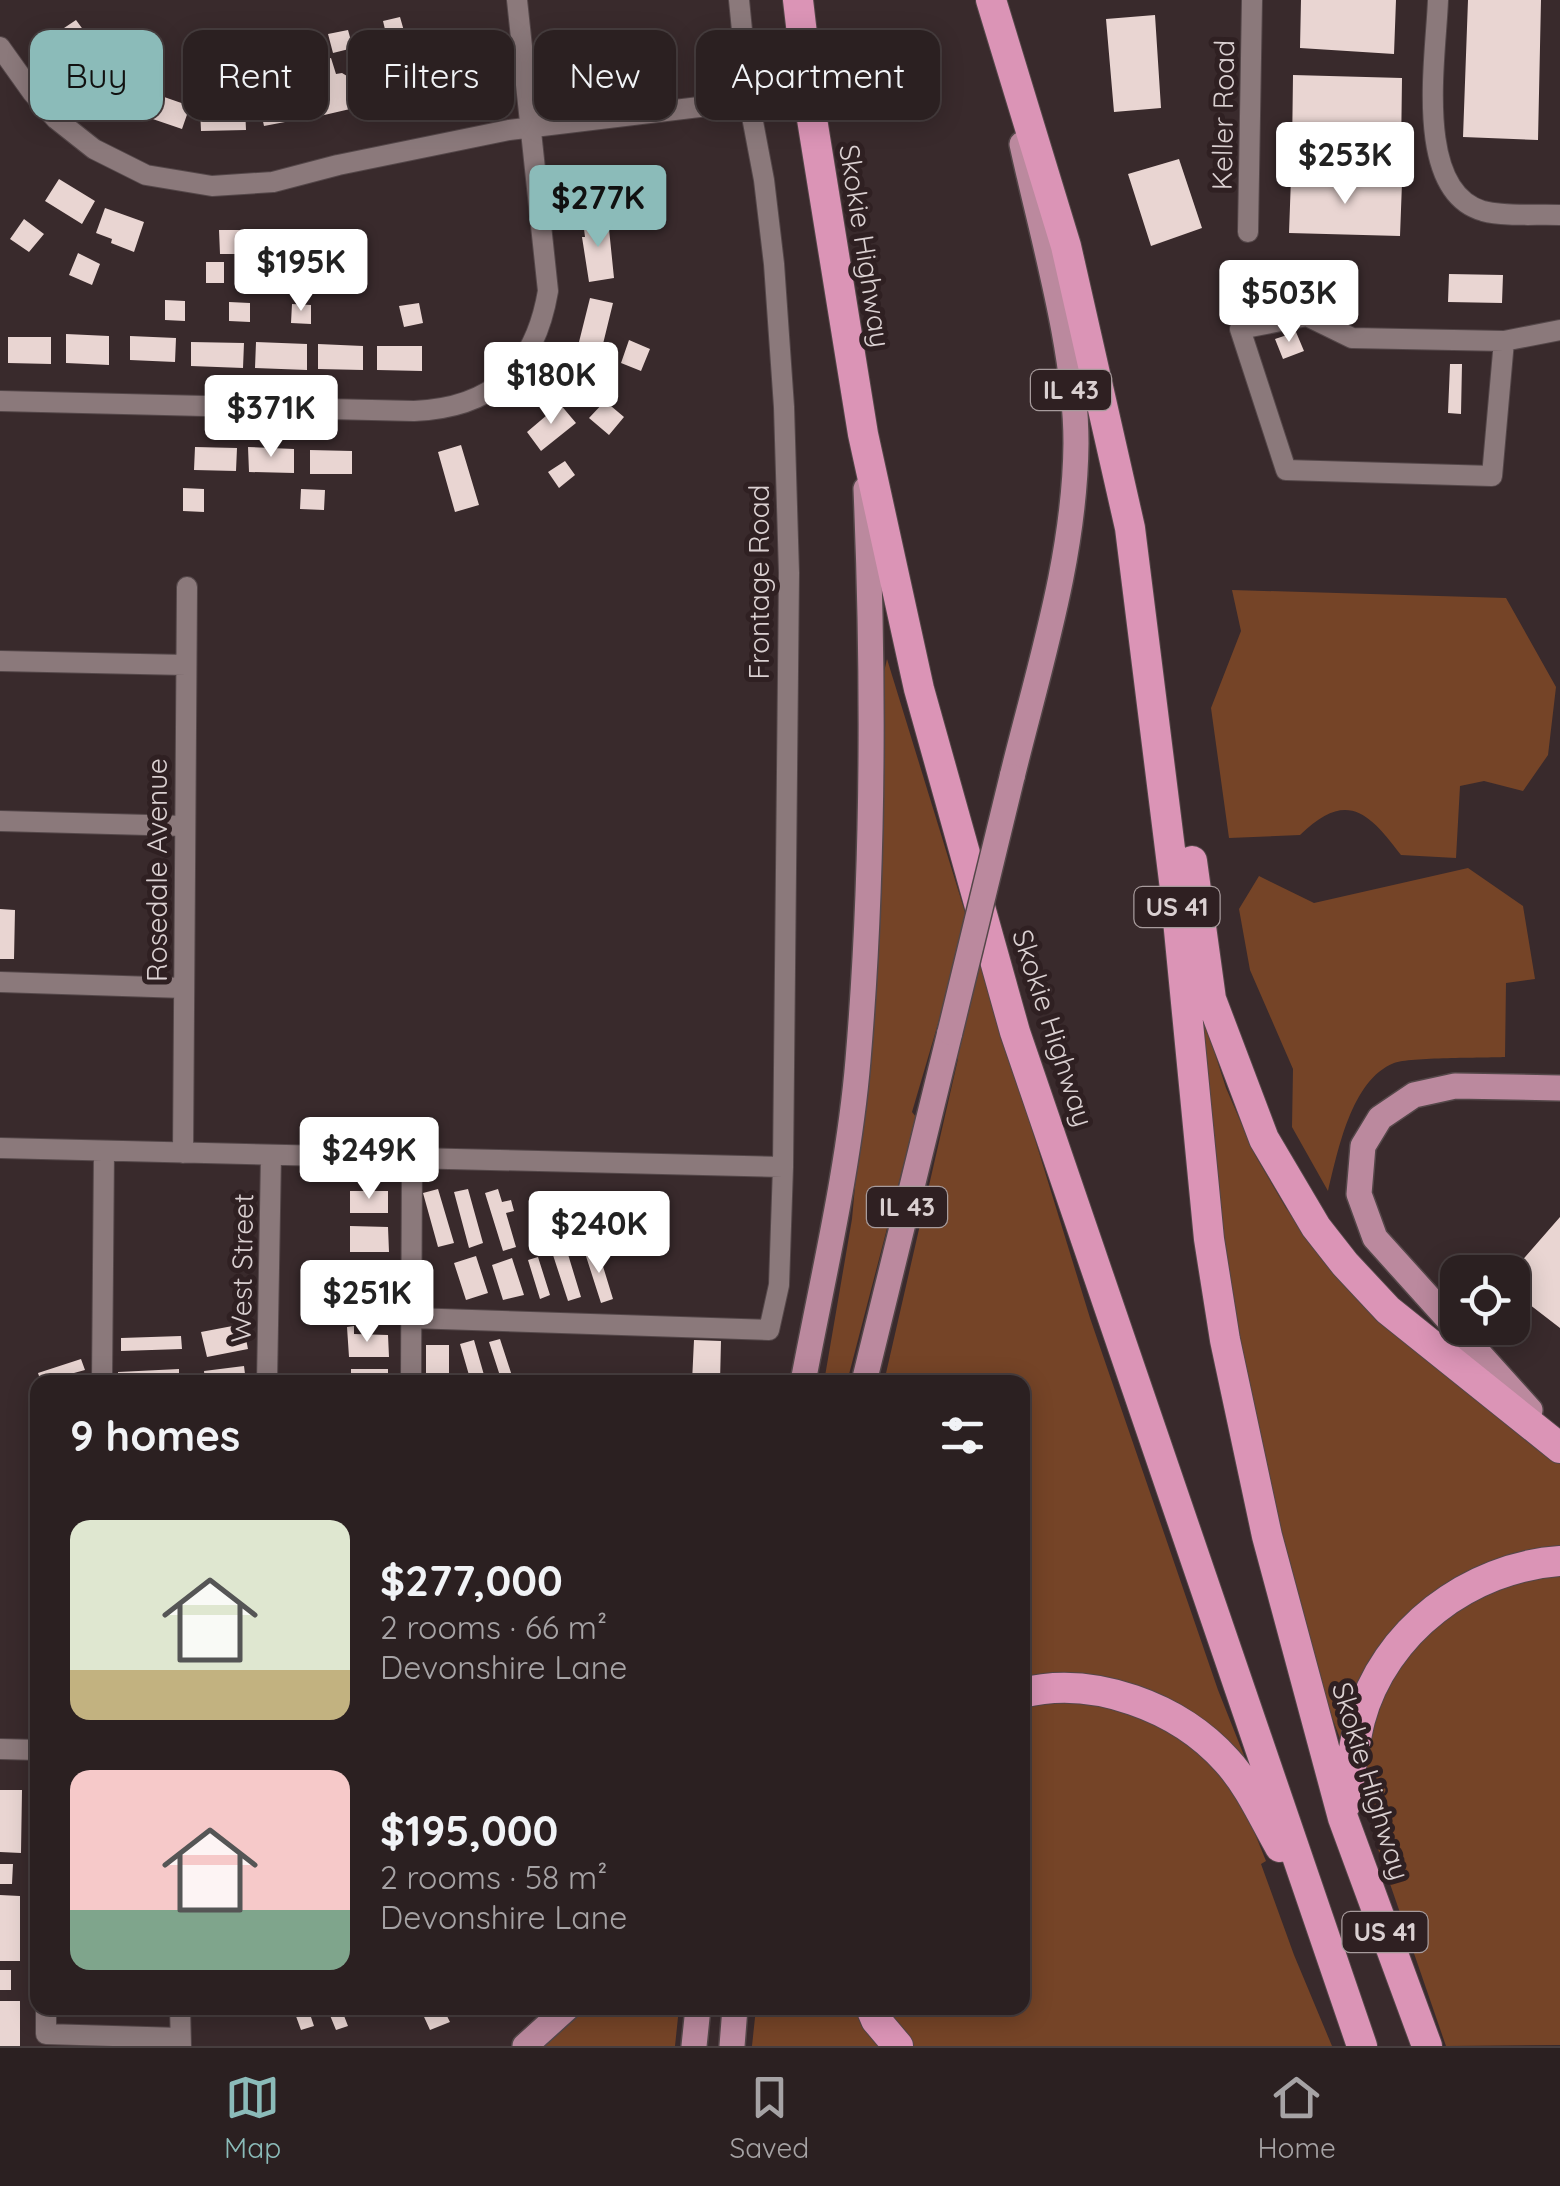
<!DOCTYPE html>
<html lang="en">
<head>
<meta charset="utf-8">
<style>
	body { margin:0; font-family:Quicksand,sans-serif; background:#33282a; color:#f1f3f6; height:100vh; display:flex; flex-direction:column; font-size:38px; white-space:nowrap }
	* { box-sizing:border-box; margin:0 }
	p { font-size:32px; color:#a6a3a5 }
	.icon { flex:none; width:55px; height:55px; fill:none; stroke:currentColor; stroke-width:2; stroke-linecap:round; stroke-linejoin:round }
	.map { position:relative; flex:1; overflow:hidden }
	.side { position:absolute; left:30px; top:1375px; width:1000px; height:640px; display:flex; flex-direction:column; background:#2b2021; border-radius:20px; box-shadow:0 5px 25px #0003,0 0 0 2px #473e3f }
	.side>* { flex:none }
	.top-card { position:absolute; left:30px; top:30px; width:1000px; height:90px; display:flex; gap:20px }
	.fabs { position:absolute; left:1440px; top:1255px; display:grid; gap:20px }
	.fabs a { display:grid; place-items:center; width:90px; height:90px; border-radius:20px; background:#2b2021; box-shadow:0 5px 25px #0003,0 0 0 2px #473e3f; font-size:50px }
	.price { position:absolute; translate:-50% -85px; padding:0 22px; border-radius:10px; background:#fff; color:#222; font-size:32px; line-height:65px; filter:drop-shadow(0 2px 5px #0008) }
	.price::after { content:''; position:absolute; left:50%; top:60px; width:30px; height:22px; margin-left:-15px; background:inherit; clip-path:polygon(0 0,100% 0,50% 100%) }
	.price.active { background:#8bbbb9; color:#111 }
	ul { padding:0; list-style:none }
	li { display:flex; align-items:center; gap:30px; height:250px; padding:0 40px }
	li span { display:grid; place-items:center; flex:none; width:280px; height:200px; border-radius:20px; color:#555 }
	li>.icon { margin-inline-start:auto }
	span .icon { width:120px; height:120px; fill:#fffc; stroke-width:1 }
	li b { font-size:42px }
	h2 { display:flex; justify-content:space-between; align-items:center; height:120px; padding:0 40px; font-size:42px }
	.pill { padding:0 35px; border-radius:20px; background:#2b2021; box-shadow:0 5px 25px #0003,0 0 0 2px #473e3f; font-size:35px; line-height:90px }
	.pill.active { background:#8bbbb9; color:#111 }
	.dock { display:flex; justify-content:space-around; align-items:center; height:140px; border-top:2px solid #473e3f; background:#2b2021; font-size:28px; color:#a6a3a5 }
	.dock a { display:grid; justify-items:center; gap:5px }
	.dock .active { color:#8bbbb9 }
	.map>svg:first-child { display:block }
	.green { fill:#754427 }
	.building { fill:#e9d5d2 }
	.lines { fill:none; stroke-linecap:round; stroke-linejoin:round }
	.minor-casing { stroke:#544749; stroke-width:22 }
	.major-casing { stroke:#544749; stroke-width:28 }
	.highway-casing { stroke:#544749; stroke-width:32 }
	.minor { stroke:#8b797b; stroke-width:20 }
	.major { stroke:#bb899e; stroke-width:25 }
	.highway { stroke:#db94b6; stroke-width:30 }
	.major-bridge-casing { stroke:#544749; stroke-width:28; stroke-linecap:butt }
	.major-bridge { stroke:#bb899e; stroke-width:25 }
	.labels { text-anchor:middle; stroke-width:10; stroke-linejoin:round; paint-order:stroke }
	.shield { fill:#2f2022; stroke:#a79b9c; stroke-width:2.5 }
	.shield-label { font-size:25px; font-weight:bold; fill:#dad0d1 }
	.street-label { font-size:28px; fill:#dad0d1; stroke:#2f2022 }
</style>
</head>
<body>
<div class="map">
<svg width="1560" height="2046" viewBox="0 0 1560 2046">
	<rect width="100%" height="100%" fill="#392a2c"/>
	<path class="green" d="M1232,590L1506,598L1556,687L1548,755L1523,791L1484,781L1460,786L1456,858L1401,855C1368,811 1346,790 1300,835L1229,838L1211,708L1241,631Z
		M887,659L1090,1318L1218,1690L1272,1826L1221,1741L1023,1681L1022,1382H884L958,1059L942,1010L912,1112L916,1117L847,1382H824L852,1219L859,1143L880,690Z
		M1468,868L1523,906L1535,979L1506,983L1505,1057C1483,1058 1410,1057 1394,1063C1351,1080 1338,1151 1328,1191L1292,1127L1293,1069L1250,970L1239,909L1259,876L1314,903Z
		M1201,1010L1226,1088L1255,1155L1286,1208L1329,1264L1560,1460V1548L1470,1572L1341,1741L1309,1657L1228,1293Z
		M1560,1568V2045L1446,2046L1378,1849L1365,1793L1369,1728L1388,1678L1450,1606Z
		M1046,1697L1132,1709L1209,1757L1247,1814L1266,1861L1261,1864L1294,1955L1332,2046H911L883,2008H1022L1023,1701Z
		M577,2008H679L675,2046H538Z
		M756,2008H855L880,2046H752Z"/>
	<path class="building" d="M1301,0H1396L1394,54L1300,48Z
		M1468,0H1541L1538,140L1463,137Z
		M1155,15L1161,108L1114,112L1106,19Z
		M400,17L406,38L388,42L383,21Z
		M76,20L101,54L80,69L55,34Z
		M348,30L353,48L333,53L328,34Z
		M440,48L444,73L420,77L417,52Z
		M298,54L303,73L284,77L281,58Z
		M241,56L246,77L223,83L218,62Z
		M331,58L336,74L342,73L357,82L363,106L320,116L314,91L329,88L322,60Z
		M485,68L490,92L447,99L443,75Z
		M408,71L413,94L373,103L368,80Z
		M1293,75L1402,78L1401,154L1292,151Z
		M147,91L190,106L182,129L138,114Z
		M301,95L306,118L264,126L259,103Z
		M245,107L246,130L201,131L200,108Z
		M1179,159L1202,228L1151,246L1128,174Z
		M1291,178L1402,183L1400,236L1289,233Z
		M59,179L95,201L82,224L45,201Z
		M604,192L607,212L583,215L580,194Z
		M105,208L144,222L134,252L111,243L112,239L96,233Z
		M24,219L44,234L29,252L10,239Z
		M608,219L614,278L589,282L582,237H585L583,221Z
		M219,230H262L263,254H220Z
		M78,253L100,264L92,285L69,275Z
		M206,262H224V283H206Z
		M1449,274L1503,275L1502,303L1448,302Z
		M590,298L613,303L602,348L579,342Z
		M165,300L185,301V321L165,320Z
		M229,302L250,303V322L229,321Z
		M419,303L423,323L404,327L399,306Z
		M292,304L311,305V324L291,323Z
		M1296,332L1304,351L1283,359L1275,339Z
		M66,334L109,336V365L66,363Z
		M130,336L176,338L175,362L130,360Z
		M8,337H51V364L8,363Z
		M629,340L650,349L641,371L621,363Z
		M191,342L244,343L243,368L191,366Z
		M256,342L307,344V370L255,368Z
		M318,344L363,346V370L318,369Z
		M377,346H422V371L377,370Z
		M579,351L601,364L579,399L556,385Z
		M1450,364H1462L1461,414L1448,413Z
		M605,401L624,417L609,435L589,418Z
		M560,404L576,423L541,451L527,432Z
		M461,445L479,505L455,512L438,452Z
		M195,447L237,448L236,471L194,470Z
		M248,447L294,449V473L249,472Z
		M310,450L352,451V474H310Z
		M565,461L575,475L559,488L548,472Z
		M183,488L204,489V512L183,511Z
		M301,489L325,490L324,510L300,509Z
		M0,909L15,910L14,959H0Z
		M438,1189L454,1243L438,1247L423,1193Z
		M468,1189L483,1243L469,1248L454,1192Z
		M498,1189L502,1202L511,1200L514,1211L506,1213L516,1247L503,1251L485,1193Z
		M350,1191H388V1213H350Z
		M1560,1217V1328L1512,1291V1272Z
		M350,1226L388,1227L389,1252H350Z
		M598,1250L613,1299L601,1303L585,1253Z
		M567,1251L581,1297L568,1301L553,1255Z
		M476,1256L488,1293L466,1300L454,1263Z
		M538,1257L550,1295L540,1299L528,1260Z
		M512,1258L524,1295L503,1300L492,1265Z
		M350,1263L388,1264V1290L349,1289Z
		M350,1292H359L360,1301L388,1302V1324L349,1323Z
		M243,1324L248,1349L207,1357L201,1332Z
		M354,1326V1334L388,1335L389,1357H349L347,1327Z
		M181,1336L182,1349L121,1351V1338Z
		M500,1339L514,1382H502L489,1342Z
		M474,1340L486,1382H471L460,1344Z
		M694,1340L721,1341L720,1382H692Z
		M426,1345H449V1381L426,1380Z
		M81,1359L85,1370L41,1382L38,1373Z
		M244,1366L246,1382H205L204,1371Z
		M179,1369V1382H118V1372Z
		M351,1369H388V1382H351Z
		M0,1790H22L21,1853L0,1852Z
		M0,1864H13L12,1884H0Z
		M0,1895L20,1896V1961H0Z
		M0,1970H11V1990H0Z
		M0,2001H20V2046H0Z
		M67,2008H127V2013H67Z
		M293,2008H308L314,2026L301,2030Z
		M327,2008H341L348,2026L336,2030Z
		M420,2008H443L450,2022L430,2030Z"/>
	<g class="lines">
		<g class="minor-casing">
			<path id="minor" d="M1438,0C1436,57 1413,191 1483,211C1506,217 1536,214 1560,215
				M0,47L32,92L56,119L94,149L146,175L212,186L273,182L338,165L509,130L749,101
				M1248,232L1252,0
				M1504,341L1492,476L1286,470L1240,329L1307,316L1352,338L1504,341L1560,330
				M0,401L414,411C493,408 535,368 548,291L517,0
				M0,661L186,665
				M0,821L185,826
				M0,982L184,988
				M0,1148L783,1167
				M183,1153L187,587
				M411,1318L769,1330L779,1285L783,1167L789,573L784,407L774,264L764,180L749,101L739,0
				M102,1382L104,1151
				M267,1382L271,1155
				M411,1382L412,1158
				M0,1749L38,1750
				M46,2008V2034L180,2038
				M180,2008L181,2046"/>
		</g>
		<g class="major-casing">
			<path id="major" d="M1012,777C1039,667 1075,557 1076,443C1076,350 1042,236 1022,144
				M803,1382C823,1276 849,1168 858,1060C874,870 874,679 866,489
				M864,1382L950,1032
				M1530,1410L1375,1238L1359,1194L1363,1146L1380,1118L1414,1095L1455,1086L1560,1088
				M525,2046L567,2008
				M694,2046L698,2008
				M732,2046L735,2008"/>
		</g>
		<g class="highway-casing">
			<path id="highway" d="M798,0L812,119L863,434L919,689L1015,1032L1362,2046
				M991,0L1066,246L1130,528L1175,889L1209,1239L1225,1340L1267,1536L1343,1818L1427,2046
				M1192,861L1211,999L1264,1139L1316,1227L1345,1264L1388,1310L1560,1448
				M1022,1693C1093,1675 1179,1707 1227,1761C1249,1785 1264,1819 1280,1847
				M1345,1805C1350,1777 1353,1748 1360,1720C1384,1631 1470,1567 1560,1561
				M871,2008L876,2020L898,2046"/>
		</g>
		<use href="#minor" class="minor"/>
		<use href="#major" class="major"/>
		<use href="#highway" class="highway"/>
		<g class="major-bridge-casing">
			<path id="major-bridge" d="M950,1032L1012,777"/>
		</g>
		<use href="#major-bridge" class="major-bridge"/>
	</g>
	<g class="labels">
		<g class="shield">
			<rect x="1031" y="370" width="80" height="40" rx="8"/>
			<rect x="1134.5" y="887" width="85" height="40" rx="8"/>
			<rect x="867" y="1187" width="80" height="40" rx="8"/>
			<rect x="1342.5" y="1912" width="85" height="40" rx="8"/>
		</g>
		<g class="shield-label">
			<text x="1071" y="399">IL 43</text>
			<text x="1177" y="916">US 41</text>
			<text x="907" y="1216">IL 43</text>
			<text x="1385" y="1941">US 41</text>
		</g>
		<g class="street-label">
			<text transform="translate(1223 115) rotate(-89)" y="10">Keller Road</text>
			<text transform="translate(865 246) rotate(81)" y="10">Skokie Highway</text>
			<text transform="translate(759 582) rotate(-90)" y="10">Frontage Road</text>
			<text transform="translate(157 870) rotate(-90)" y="10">Rosedale Avenue</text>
			<text transform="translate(1053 1028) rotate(72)" y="10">Skokie Highway</text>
			<text transform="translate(242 1268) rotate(-89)" y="10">West Street</text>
			<text transform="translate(1371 1781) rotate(73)" y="10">Skokie Highway</text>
		</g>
	</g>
</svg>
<div class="fabs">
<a><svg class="icon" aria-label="locate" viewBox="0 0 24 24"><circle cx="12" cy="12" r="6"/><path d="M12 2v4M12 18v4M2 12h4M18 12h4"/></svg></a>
</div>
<b class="price" style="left:1345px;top:207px">$253K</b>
<b class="price active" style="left:598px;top:250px">$277K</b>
<b class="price" style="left:301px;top:314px">$195K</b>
<b class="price" style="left:1289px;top:345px">$503K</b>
<b class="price" style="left:551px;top:427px">$180K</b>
<b class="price" style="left:271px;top:460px">$371K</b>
<b class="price" style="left:369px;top:1202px">$249K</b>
<b class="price" style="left:599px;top:1276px">$240K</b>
<b class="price" style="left:367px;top:1345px">$251K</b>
<div class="top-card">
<a class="pill active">Buy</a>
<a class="pill">Rent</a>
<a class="pill">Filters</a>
<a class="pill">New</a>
<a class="pill">Apartment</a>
</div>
<section class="side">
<h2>9 homes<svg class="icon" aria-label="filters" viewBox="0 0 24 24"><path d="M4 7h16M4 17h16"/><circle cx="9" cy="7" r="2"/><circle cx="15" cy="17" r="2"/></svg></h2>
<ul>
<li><span style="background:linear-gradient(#dfe7d0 75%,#c2b280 0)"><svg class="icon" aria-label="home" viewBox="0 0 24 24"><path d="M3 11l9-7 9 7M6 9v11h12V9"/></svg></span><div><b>$277,000</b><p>2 rooms · 66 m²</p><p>Devonshire Lane</p></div></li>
<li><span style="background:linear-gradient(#f6c9c9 70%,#7fa58c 0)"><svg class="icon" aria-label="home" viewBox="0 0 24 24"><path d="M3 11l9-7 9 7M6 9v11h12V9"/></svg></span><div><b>$195,000</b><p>2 rooms · 58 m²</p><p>Devonshire Lane</p></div></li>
</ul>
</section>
</div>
<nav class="dock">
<a class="active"><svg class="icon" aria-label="map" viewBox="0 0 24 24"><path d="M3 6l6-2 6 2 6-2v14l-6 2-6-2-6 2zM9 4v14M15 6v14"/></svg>Map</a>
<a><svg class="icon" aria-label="saved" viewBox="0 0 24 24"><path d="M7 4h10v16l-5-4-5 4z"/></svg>Saved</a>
<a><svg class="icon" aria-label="home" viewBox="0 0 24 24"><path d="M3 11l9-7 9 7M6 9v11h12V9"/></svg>Home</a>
</nav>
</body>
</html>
